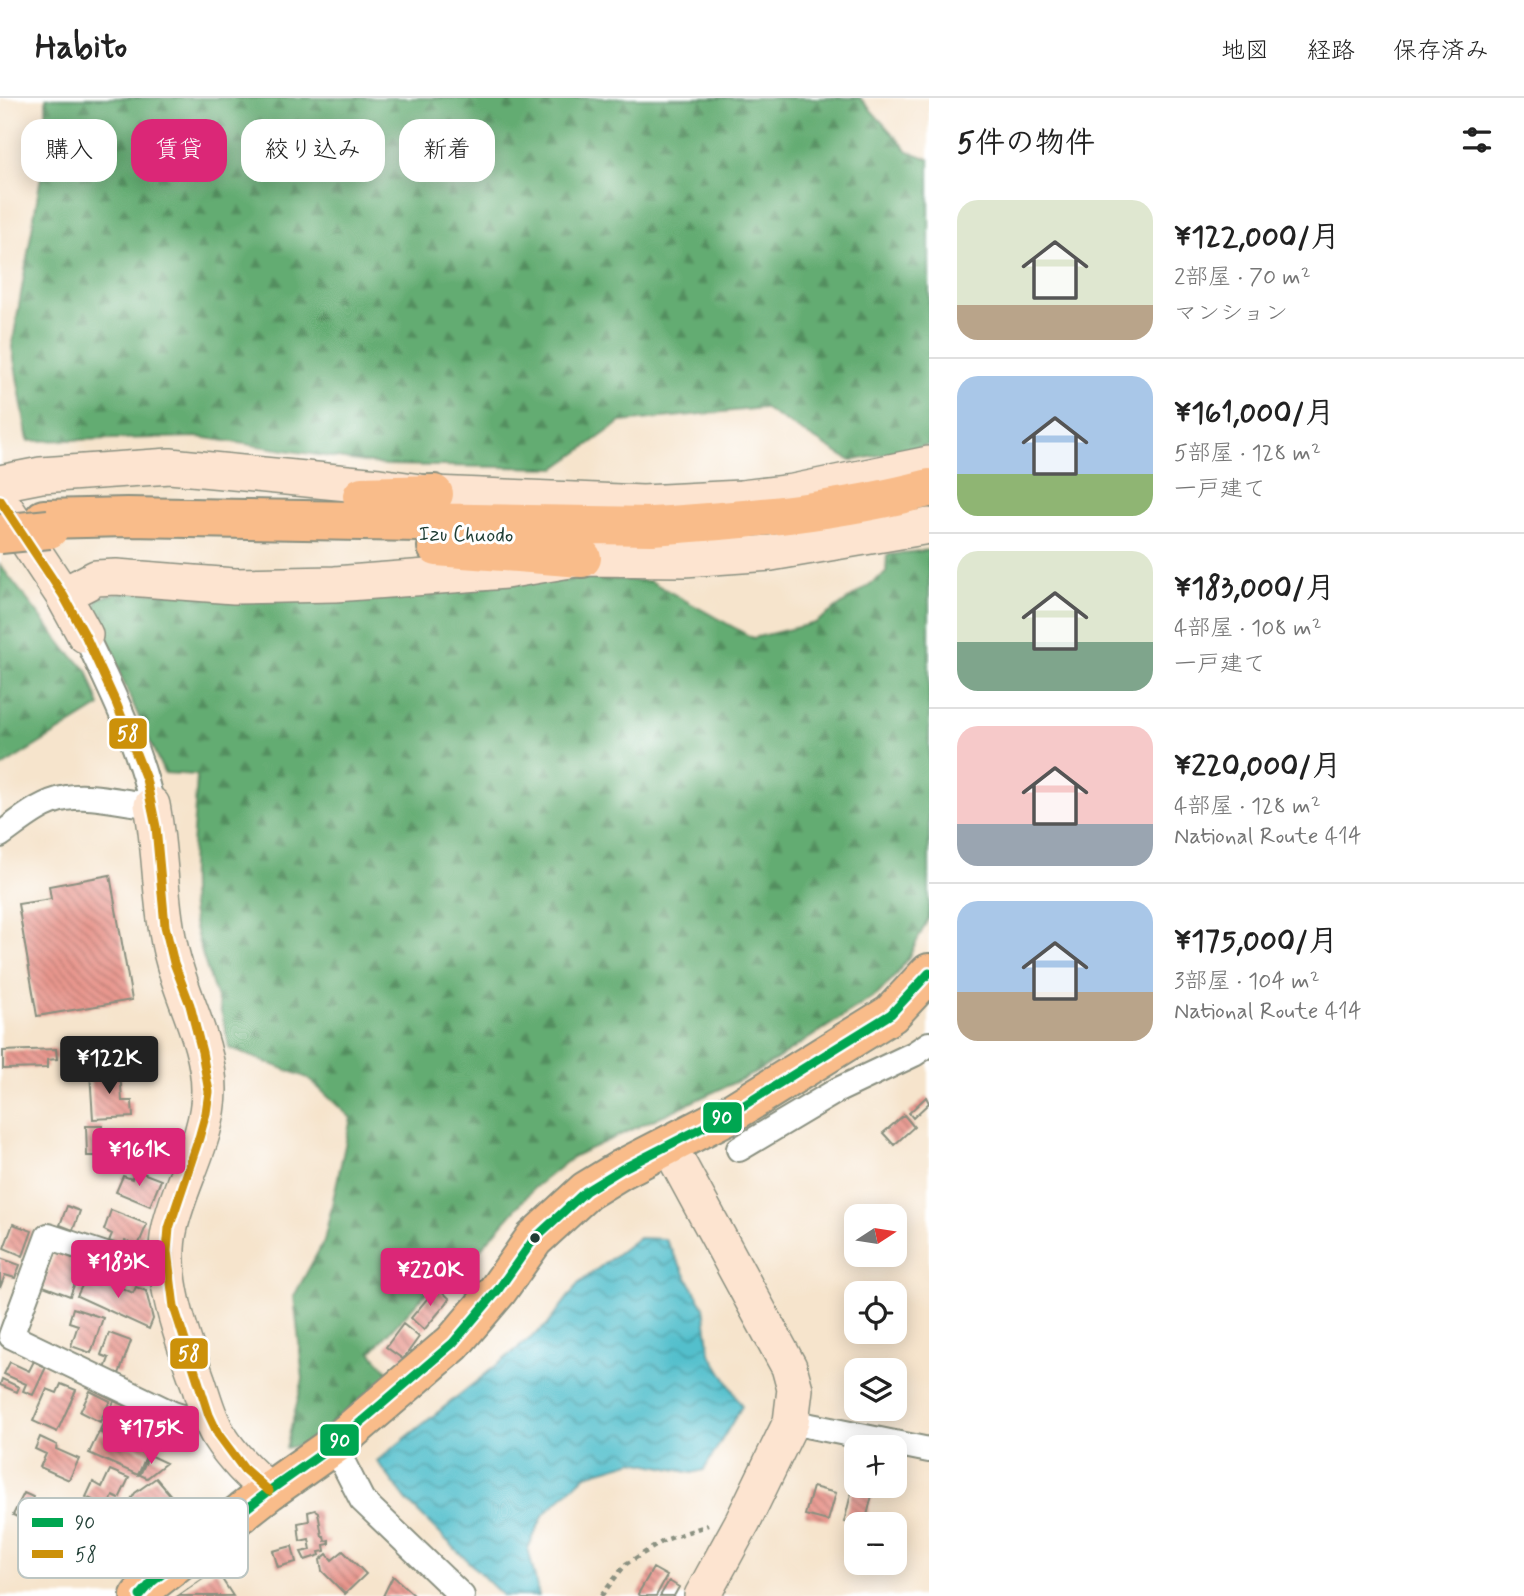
<!DOCTYPE html>
<html lang="ja">
<head>
<meta charset="utf-8">
<style>
	body { margin:0; font-family:Mynerve,"Klee One",sans-serif; background:#f2f2f2; color:#222; height:100vh; display:flex; flex-direction:column; font-size:26px; white-space:nowrap }
	* { box-sizing:border-box; margin:0 }
	p { font-size:23px; color:#767676 }
	.icon { flex:none; width:38px; height:38px; fill:none; stroke:currentColor; stroke-width:2; stroke-linecap:round; stroke-linejoin:round }
	.map { position:relative; flex:1; overflow:hidden }
	.details { display:flex; flex-direction:column; background:#fff; width:595px }
	.details>* { flex:none }
	.guide { position:absolute; left:21px; top:21px; width:665px; height:63px; display:flex; gap:14px }
	.needle { width:46px; rotate:78deg }
	.buttons { position:absolute; left:844px; top:1106px; display:grid; gap:14px }
	.buttons a { display:grid; place-items:center; width:63px; height:63px; border-radius:14px; background:#fff; box-shadow:0 4px 18px #0003; font-size:35px }
	.price { position:absolute; translate:-50% -60px; padding:0 16px; border-radius:7px; background:#db2777; color:#fff; font-size:23px; line-height:46px; filter:drop-shadow(0 2px 4px #0008) }
	.price::after { content:''; position:absolute; left:50%; top:42px; width:21px; height:16px; margin-left:-10px; background:inherit; clip-path:polygon(0 0,100% 0,50% 100%) }
	.price.on { background:#222; color:#fff }
	ul { padding:0; list-style:none }
	li { display:flex; align-items:center; gap:21px; height:175px; padding:0 28px }
	li+li { border-top:2px solid #e0e0e0 }
	li span { display:grid; place-items:center; flex:none; width:196px; height:140px; border-radius:21px; color:#555 }
	li>.icon { margin-inline-start:auto }
	span .icon { width:84px; height:84px; fill:#fffc; stroke-width:1 }
	li b { font-size:30px }
	h2 { display:flex; justify-content:space-between; align-items:center; height:84px; padding:0 28px; font-size:30px }
	.pill { padding:0 24px; border-radius:21px; background:#fff; box-shadow:0 4px 18px #0003; font-size:24px; line-height:63px }
	.pill.on { background:#db2777; color:#fff }
	header { display:flex; align-items:center; gap:42px; box-sizing:border-box; height:98px; padding:0 35px; background:#fff; border-bottom:2px solid #e0e0e0 }
	header strong { font-size:33px }
	nav { display:flex; gap:38px; margin-inline-start:auto; font-size:24px }
	main { display:flex; flex:1; min-height:0 }
	.map>svg:first-child { display:block }
	.forest { fill:url(#forest-firs); stroke:#427453; stroke-width:2 }
	.water { fill:url(#water-waves); stroke:#397e80; stroke-width:2 }
	.building { fill:url(#building-back-hatch) }
	.lines { fill:none; stroke-linecap:round; stroke-linejoin:round }
	.street-casing { stroke:#8a9080; stroke-width:28 }
	.secondary-casing { stroke:#8a9080; stroke-width:38 }
	.highway-casing { stroke:#8a9080; stroke-width:42 }
	.path { stroke:#8a9080; stroke-width:4.5; stroke-dasharray:5 5; stroke-linecap:butt }
	.street { stroke:#fff; stroke-width:24 }
	.secondary { stroke:#fde4d0; stroke-width:35 }
	.highway { stroke:#f9bc8a; stroke-width:38 }
	.highway-bridge-casing { stroke:#8a9080; stroke-width:42; stroke-linecap:butt }
	.highway-bridge { stroke:#f9bc8a; stroke-width:38 }
	.bus-1-casing { stroke:#fff; stroke-width:14 }
	.bus-2-casing { stroke:#fff; stroke-width:14 }
	.bus-1 { stroke:#00a651; stroke-width:9 }
	.bus-2 { stroke:#cc910a; stroke-width:9 }
	.bus-dot { fill:#1f3d34; stroke:#fff; stroke-width:2.5 }
	.labels { text-anchor:middle; stroke-width:6; stroke-linejoin:round; paint-order:stroke }
	.street-label { font-size:21px; fill:#1f3d34; stroke:#fff }
	.key { fill:#fff; stroke:#bcc5c2; stroke-width:2 }
	.key-label { font-size:19px; fill:#1f3d34 }
	.line-badge { stroke:#fff; stroke-width:2.5 }
	.badge-label { font-size:19px; text-anchor:middle; font-weight:bold; fill:#fff }
</style>
</head>
<body>
<header>
<strong>Habito</strong>
<nav><a>地図</a><a>経路</a><a>保存済み</a></nav>
</header>
<main>
<div class="map">
<svg width="929" height="1498" viewBox="0 0 929 1498">
	<defs>
		<pattern id="forest-firs" width="22" height="20" patternUnits="userSpaceOnUse" patternTransform="scale(1.75)"><rect width="22" height="20" fill="#64ac72"/><path d="M5 1l3.5 6h-7zM16 11l3.5 6h-7z" fill="#528d5e"/></pattern>
		<pattern id="water-waves" width="16" height="10" patternUnits="userSpaceOnUse" patternTransform="scale(1.75)"><rect width="16" height="10" fill="#53bfcc"/><path d="M0 5q4-4 8 0t8 0" fill="none" stroke="#449ca6"/></pattern>
		<pattern id="building-back-hatch" width="6" height="6" patternUnits="userSpaceOnUse" patternTransform="scale(1.75)"><rect width="6" height="6" fill="#e8968d"/><path d="M-1 5l2 2M0 0l6 6M5-1l2 2" fill="none" stroke="#bb7c74"/></pattern>
	</defs>
	<rect width="100%" height="100%" fill="#fff"/>
	<filter id="ink" filterUnits="userSpaceOnUse"><feTurbulence type="fractalNoise" baseFrequency=".0143" numOctaves="2"/><feDisplacementMap in="SourceGraphic" scale="14" xChannelSelector="R" yChannelSelector="G"/><feConvolveMatrix kernelMatrix="1 2 1 2 8 2 1 2 1" color-interpolation-filters="sRGB"/></filter>
	<filter id="wash" filterUnits="userSpaceOnUse"><feTurbulence type="fractalNoise" baseFrequency=".00686" numOctaves="4" result="noise"/><feDisplacementMap in="SourceGraphic" scale="28" xChannelSelector="R" yChannelSelector="G"/><feGaussianBlur stdDeviation="1.57" result="paint"/><feColorMatrix in="noise" values="0 0 0 0 0 0 0 0 0 0 0 0 0 0 0 0 0 1.4 0 .05"/><feComposite in="paint" operator="in"/></filter>
	<g filter="url(#wash)">
		<rect width="100%" height="100%" fill="#f6e4cc"/>
		<path class="forest" d="M46,0H860L908,53L929,61V347L851,363L763,310L621,324L556,370L384,367L199,339L28,343L12,249L47,43Z
			M929,452V819L909,859L895,878L878,896L755,975L574,1058L534,1090L463,1171L437,1183L371,1254L390,1276L309,1345L286,1350L303,1281L294,1198L324,1143L351,1020L308,980L229,950C223,906 202,867 194,824C186,781 195,722 197,677L164,675L93,516L98,500L125,494L321,499L588,480L650,483L753,540L815,525L886,475L887,457Z
			M0,467L68,554L87,572L100,608L0,670Z"/>
		<path class="water" d="M638,1140L665,1141L704,1209L710,1255L742,1308L704,1372L692,1375L634,1363L586,1377L544,1416L528,1450L539,1498H503L408,1404L377,1363L547,1227L578,1186Z"/>
		<g id="blocks">
			<path class="building" d="M110,777L132,902L37,918L18,806L51,801L49,788Z
				M56,951L57,961L47,962V970L3,971V953Z
				M120,972L122,1003H132L133,1019L93,1021L90,974Z
				M926,999L929,1005L913,1020L909,1015Z
				M904,1017L914,1029L894,1047L883,1035Z
				M86,1028H102V1035H117V1047L103,1048V1058H87Z
				M135,1072L161,1082L150,1108L116,1094L123,1078L132,1081Z
				M67,1108L80,1113L73,1132L60,1127Z
				M111,1112L147,1126L138,1148L125,1143L123,1148L109,1143L112,1136L104,1132Z
				M13,1126L32,1133L23,1158L4,1150Z
				M56,1154L83,1164L70,1198L43,1188Z
				M0,1160L20,1167L15,1180L5,1177L0,1190Z
				M88,1175L133,1195L136,1189L146,1193L153,1221L149,1231L77,1198Z
				M437,1189L450,1201L424,1232L411,1220Z
				M73,1210L103,1220L91,1255L71,1248L78,1227L69,1224Z
				M403,1226L419,1239L403,1261L386,1249Z
				M109,1235L131,1243L119,1276L105,1271L109,1260L101,1257Z
				M34,1263L46,1269L33,1297L23,1293L26,1286L4,1276L10,1264L29,1273Z
				M2,1281L19,1289L17,1294L0,1287Z
				M61,1286L76,1292L57,1334L33,1323L47,1291L57,1295Z
				M90,1293L110,1303L100,1324L80,1314Z
				M114,1303L166,1326L152,1356L100,1332Z
				M99,1334L147,1356L138,1377L89,1355Z
				M40,1339L57,1347L56,1351L79,1361L69,1382L40,1369L46,1356L35,1351Z
				M149,1357L166,1365L147,1380L140,1377Z
				M110,1372L129,1380L119,1401L113,1398L108,1409L86,1399L93,1384L102,1389Z
				M156,1380L196,1427L158,1457L122,1416L135,1395Z
				M853,1388L873,1393L865,1426L844,1424Z
				M813,1389L836,1395L828,1423L805,1417Z
				M24,1395L33,1399L30,1408L43,1414L36,1428L13,1417Z
				M315,1412L318,1414L322,1438H324L325,1443L329,1442V1446L324,1447L325,1453L319,1454L320,1457L305,1462L301,1454L311,1452L309,1441L300,1443L298,1425L309,1423L308,1414Z
				M292,1448L296,1464L278,1469L273,1453Z
				M343,1453L366,1476L345,1496L322,1473L320,1462L327,1456L332,1462Z
				M653,1470L667,1478L656,1498H641L638,1496Z
				M216,1472L233,1498H178Z
				M393,1478L415,1498H383Z
				M669,1483L679,1489L674,1498H660Z"/>
		</g>
	</g>
	<g filter="url(#ink)">
		<use href="#blocks" fill-opacity="0" stroke="#8a9080" stroke-width="2"/>
		<g class="lines">
			<g class="street-casing">
				<path id="street" d="M0,737C20,723 41,704 66,700C93,695 124,706 152,707C139,648 111,591 85,537
					M739,1051L838,992L914,956L929,946
					M169,1178L48,1138L11,1238L173,1316L185,1320L209,1317
					M791,1324L929,1352
					M334,1347L362,1402L462,1498"/>
			</g>
			<g class="secondary-casing">
				<path id="secondary" d="M0,385L41,377L170,368L379,388L434,396L643,405L741,400L793,394L929,366
					M0,402L63,497L85,537
					M63,497L96,480L116,479L234,488L335,486L505,473L582,460L684,461L771,455L929,428
					M152,707C162,759 159,813 174,865C185,906 209,948 209,992C209,1039 180,1084 170,1129C158,1178 182,1239 198,1284C204,1302 209,1322 219,1338C233,1360 250,1376 269,1393
					M669,1048L789,1269L795,1291L791,1324L743,1423L702,1498"/>
			</g>
			<g class="highway-casing">
				<path id="highway" d="M362,398L434,396
					M44,421L127,419L652,428C745,422 838,414 929,390
					M437,449L582,460
					M140,1498L152,1484L269,1393L334,1347L453,1245L498,1192L534,1141L586,1093L622,1071L733,1014L891,916L929,875"/>
			</g>
			<path class="path" d="M601,1498L626,1466L665,1442L708,1427"/>
			<use href="#street" class="street"/>
			<use href="#secondary" class="secondary"/>
			<use href="#highway" class="highway"/>
			<g class="highway-bridge-casing">
				<path id="highway-bridge" d="M0,436L49,431"/>
			</g>
			<use href="#highway-bridge" class="highway-bridge"/>
			<g class="bus-1-casing">
				<path id="bus-1" d="M140,1498L152,1484L269,1393L334,1347L453,1245L498,1192L534,1141L586,1093L622,1071L733,1014L891,916L929,875"/>
			</g>
			<g class="bus-2-casing">
				<path id="bus-2" d="M0,402L63,497L85,537L117,607L146,681L156,729L165,828L174,865L190,907L202,954L209,994L206,1015L199,1040L169,1130L167,1153L174,1209L209,1317L218,1336L244,1371L269,1393"/>
			</g>
			<use href="#bus-1" class="bus-1"/>
			<use href="#bus-2" class="bus-2"/>
		</g>
	</g>
	<circle class="bus-dot" cx="535" cy="1140" r="6"/>
	<g class="labels">
		<g class="street-label">
			<text transform="translate(466 436) rotate(1)" y="7">Izu Chuodo</text>
		</g>
	</g>
	<rect x="18" y="1400" width="230" height="80" rx="10" class="key"/>
	<rect x="32" y="1420" width="31" height="9" fill="#00a651"/>
	<rect x="32" y="1452" width="31" height="8" fill="#cc910a"/>
	<g class="key-label">
		<text x="75" y="1431">90</text>
		<text x="75" y="1463">58</text>
	</g>
	<g class="line-badge">
		<rect x="108" y="619" width="40" height="33" rx="7" fill="#cc910a"/>
		<rect x="702" y="1003" width="41" height="33" rx="7" fill="#00a651"/>
		<rect x="169" y="1239" width="40" height="33" rx="7" fill="#cc910a"/>
		<rect x="319" y="1325" width="41" height="34" rx="7" fill="#00a651"/>
	</g>
	<g class="badge-label">
		<text x="128" y="642">58</text>
		<text x="722" y="1026">90</text>
		<text x="189" y="1262">58</text>
		<text x="340" y="1349">90</text>
	</g>
</svg>
<div class="buttons">
<a><svg class="needle" viewBox="-14 -14 28 28"><path d="M0-13l5 13h-10z" fill="#e53935"/><path d="M0 13l5-13h-10z" fill="#767676"/></svg></a>
<a><svg class="icon" aria-label="locate" viewBox="0 0 24 24"><circle cx="12" cy="12" r="6"/><path d="M12 2v4M12 18v4M2 12h4M18 12h4"/></svg></a>
<a><svg class="icon" aria-label="layers" viewBox="0 0 24 24"><path d="M12 4l9 5-9 5-9-5zM3 14l9 5 9-5"/></svg></a>
<a>+</a>
<a>−</a>
</div>
<b class="price on" style="left:109px;top:998px">¥122K</b>
<b class="price" style="left:139px;top:1090px">¥161K</b>
<b class="price" style="left:118px;top:1202px">¥183K</b>
<b class="price" style="left:430px;top:1210px">¥220K</b>
<b class="price" style="left:151px;top:1368px">¥175K</b>
<div class="guide">
<a class="pill">購入</a>
<a class="pill on">賃貸</a>
<a class="pill">絞り込み</a>
<a class="pill">新着</a>
</div>
</div>
<section class="details">
<h2>5件の物件<svg class="icon" aria-label="filters" viewBox="0 0 24 24"><path d="M4 7h16M4 17h16"/><circle cx="9" cy="7" r="2"/><circle cx="15" cy="17" r="2"/></svg></h2>
<ul>
<li><span style="background:linear-gradient(#dfe7d0 75%,#b9a48a 0)"><svg class="icon" aria-label="home" viewBox="0 0 24 24"><path d="M3 11l9-7 9 7M6 9v11h12V9"/></svg></span><div><b>¥122,000/月</b><p>2部屋 · 70 m²</p><p>マンション</p></div></li>
<li><span style="background:linear-gradient(#a9c7e8 70%,#8fb573 0)"><svg class="icon" aria-label="home" viewBox="0 0 24 24"><path d="M3 11l9-7 9 7M6 9v11h12V9"/></svg></span><div><b>¥161,000/月</b><p>5部屋 · 128 m²</p><p>一戸建て</p></div></li>
<li><span style="background:linear-gradient(#dfe7d0 65%,#7fa58c 0)"><svg class="icon" aria-label="home" viewBox="0 0 24 24"><path d="M3 11l9-7 9 7M6 9v11h12V9"/></svg></span><div><b>¥183,000/月</b><p>4部屋 · 108 m²</p><p>一戸建て</p></div></li>
<li><span style="background:linear-gradient(#f6c9c9 70%,#9aa5b1 0)"><svg class="icon" aria-label="home" viewBox="0 0 24 24"><path d="M3 11l9-7 9 7M6 9v11h12V9"/></svg></span><div><b>¥220,000/月</b><p>4部屋 · 128 m²</p><p>National Route 414</p></div></li>
<li><span style="background:linear-gradient(#a9c7e8 65%,#b9a48a 0)"><svg class="icon" aria-label="home" viewBox="0 0 24 24"><path d="M3 11l9-7 9 7M6 9v11h12V9"/></svg></span><div><b>¥175,000/月</b><p>3部屋 · 104 m²</p><p>National Route 414</p></div></li>
</ul>
</section>
</main>
</body>
</html>
